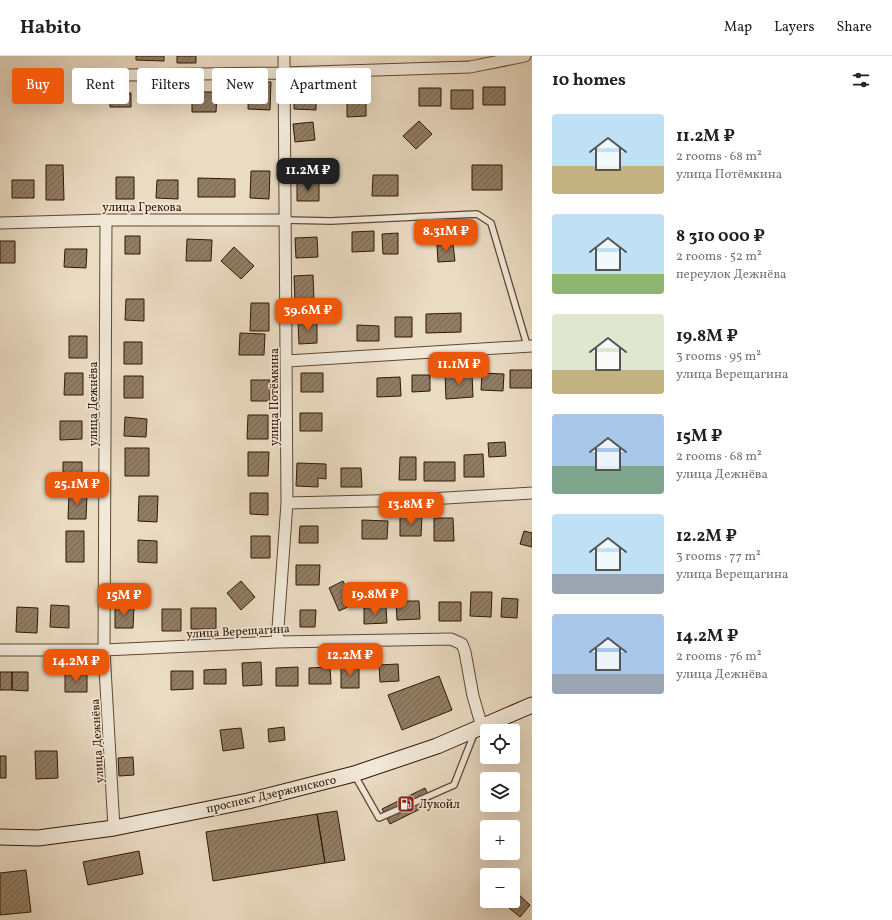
<!DOCTYPE html>
<html lang="en">
<head>
<meta charset="utf-8">
<style>
	body { margin:0; font-family:Vollkorn,serif; background:#f6f6f6; color:#202124; height:100vh; display:flex; flex-direction:column; font-size:15px; white-space:nowrap }
	* { box-sizing:border-box; margin:0 }
	p { font-size:13px; color:#757577 }
	.icon { flex:none; width:22px; height:22px; fill:none; stroke:currentColor; stroke-width:2; stroke-linecap:round; stroke-linejoin:round }
	.map { position:relative; flex:1; overflow:hidden }
	.drawer { display:flex; flex-direction:column; background:#fff; width:360px }
	.drawer>* { flex:none }
	.hud { position:absolute; left:12px; top:12px; width:380px; height:36px; display:flex; gap:8px }
	.fabs { position:absolute; left:480px; top:668px; display:grid; gap:8px }
	.fabs a { display:grid; place-items:center; width:40px; height:40px; border-radius:4px; background:#fff; box-shadow:0 4px 16px #0002; font-size:20px }
	.price { position:absolute; translate:-50% -34px; padding:0 9px; border-radius:8px; background:#ea580c; color:#fff; font-size:13px; line-height:26px; filter:drop-shadow(0 1px 2px #0008) }
	.price::after { content:''; position:absolute; left:50%; top:24px; width:12px; height:9px; margin-left:-6px; background:inherit; clip-path:polygon(0 0,100% 0,50% 100%) }
	.price.selected { background:#222; color:#fff }
	ul { padding:0; list-style:none }
	li { display:flex; align-items:center; gap:12px; height:100px; padding:0 20px }
	li span { display:grid; place-items:center; flex:none; width:112px; height:80px; border-radius:4px; color:#555 }
	li>.icon { margin-inline-start:auto }
	span .icon { width:48px; height:48px; fill:#fffc; stroke-width:1 }
	li b { font-size:17px }
	h2 { display:flex; justify-content:space-between; align-items:center; height:48px; padding:0 20px; font-size:17px }
	.tag { padding:0 14px; border-radius:4px; background:#fff; box-shadow:0 4px 16px #0002; font-size:14px; line-height:36px }
	.tag.selected { background:#ea580c; color:#fff }
	header { display:flex; align-items:center; gap:24px; box-sizing:border-box; height:56px; padding:0 20px; background:#fff; border-bottom:1px solid #e0e0e0 }
	header strong { font-size:19px }
	nav { display:flex; gap:22px; margin-inline-start:auto; font-size:14px }
	main { display:flex; flex:1; min-height:0 }
	.map>svg:first-child { display:block }
	.building { fill:url(#building-hatch); stroke:#311700 }
	.lines { fill:none; stroke-linecap:round; stroke-linejoin:round }
	.lane-casing { stroke:#5f4831; stroke-width:8 }
	.street-casing { stroke:#5f4831; stroke-width:13 }
	.secondary-casing { stroke:#311700; stroke-width:17 }
	.lane { stroke:#f1e8d8; stroke-width:5.5 }
	.street { stroke:#f1e8d8; stroke-width:11 }
	.secondary { stroke:#f1e8d8; stroke-width:15 }
	.labels { text-anchor:middle; stroke-width:3.5; stroke-linejoin:round; paint-order:stroke }
	.street-label { font-size:12px; fill:#311700; stroke:#f1e8d8 }
	.poi-label { font-size:12px; fill:#311700; stroke:#f1e8d8; text-anchor:start }
</style>
</head>
<body>
<header>
<strong>Habito</strong>
<nav><a>Map</a><a>Layers</a><a>Share</a></nav>
</header>
<main>
<div class="map">
<svg width="532" height="864" viewBox="0 0 532 864">
	<defs>
		<pattern id="building-hatch" width="6" height="6" patternUnits="userSpaceOnUse"><rect width="6" height="6" fill="#917d65"/><path d="M-1 1l2-2M0 6l6-6M5 7l2-2" fill="none" stroke="#776551"/></pattern>
	</defs>
	<rect width="100%" height="100%" fill="#eadbc3"/>
	<filter id="stains"><feTurbulence type="fractalNoise" baseFrequency=".005" numOctaves="4"/><feColorMatrix values="0 0 0 0 .2 0 0 0 0 .09 0 0 0 0 .02 0 0 0 .5 -.17"/></filter>
	<radialGradient id="worn" r=".72"><stop offset=".6" stop-color="#630" stop-opacity="0"/><stop offset="1" stop-color="#630" stop-opacity=".3"/></radialGradient>
	<path class="building" d="M136,0H164V5L136,4Z
		M177,0H196V7H177Z
		M249,25L271,26L270,54L248,53Z
		M483,31H505V49H483Z
		M419,32H441V50H419Z
		M451,34H473V53H451Z
		M294,35H316V54L294,53Z
		M192,36H217L216,56H192Z
		M347,36H366V60L347,61Z
		M110,37H131V51H110Z
		M419,65L432,78L416,93L403,80Z
		M313,66L315,84L295,86L293,68Z
		M46,109H63L64,144H46Z
		M472,109H502V134H472Z
		M251,115H270L269,143L250,142Z
		M373,119H398V140H372Z
		M116,121H134V143H116Z
		M198,122L235,123V141H198Z
		M12,124H34V142H12Z
		M157,124H178V143L156,142Z
		M297,126H319V145H297Z
		M374,175V195L352,196V176Z
		M398,177V198H383L382,178Z
		M125,180H140V198H125Z
		M317,181L318,201L296,202L295,182Z
		M187,183L212,184L211,205H186Z
		M0,185H15V207H0Z
		M453,188L455,205L438,206L437,189Z
		M234,191L254,210L241,223L221,205Z
		M65,193H87L86,212L64,211Z
		M313,219L314,244L295,245L294,220Z
		M126,243H144V265L125,264Z
		M251,247H269V275H250Z
		M461,257V276L426,277V258Z
		M395,261H412V281H395Z
		M317,265V287L299,288L298,266Z
		M357,269L379,270V285H357Z
		M240,277L265,278L264,299H239Z
		M69,280H87V302H69Z
		M124,286H142V308H124Z
		M510,314H532V332H510Z
		M65,317H83V339H64Z
		M301,317H323V336H301Z
		M472,317L473,341L446,343L445,318Z
		M482,317L504,318L503,335L481,334Z
		M412,319H430V335L412,336Z
		M124,320H143V342H124Z
		M400,321L401,340L377,341V322Z
		M251,324H270V345H251Z
		M300,357H322V375H300Z
		M248,359H268V383H247Z
		M125,361L147,363L146,381L124,380Z
		M60,365H82V383L60,384Z
		M505,386L506,400L489,401L488,387Z
		M125,392H149V420H125Z
		M248,396H269L268,420H248Z
		M483,398L484,421H464V399Z
		M400,401H416V424H399Z
		M63,406H82V428H63Z
		M424,406H455V425H424Z
		M297,407L326,408V423L318,422V431L296,430Z
		M341,412H361L362,431H341Z
		M69,437L87,438L86,463H68Z
		M250,437H268V459L250,458Z
		M139,440H158L157,466L138,465Z
		M400,461H422L421,480H400Z
		M434,462H453L454,485H434Z
		M362,464L388,465L387,483H362Z
		M300,470H318V487H299Z
		M66,475H84V506H66Z
		M524,475L532,477V491L520,488Z
		M251,480H270V502H251Z
		M138,484L157,485V507L138,506Z
		M296,509H320L319,529H296Z
		M241,525L255,541L241,554L227,537Z
		M343,525L354,548L339,555L329,532Z
		M471,536H492L491,561L470,560Z
		M502,542L518,543L517,562L501,561Z
		M396,545H419L420,563L397,564Z
		M439,546H461V565H439Z
		M51,549L69,550V572L50,571Z
		M115,550H134L133,572H115Z
		M17,551L38,552L37,577L16,576Z
		M386,551L387,567L364,568V552Z
		M191,552H216V573H191Z
		M162,553H181V575H162Z
		M300,554H316L315,571H300Z
		M261,606L262,629L243,630L242,607Z
		M398,608L399,625L380,626L379,609Z
		M341,610H359V632H341Z
		M298,611V630H276V612Z
		M330,611L331,628H309V612Z
		M226,613V628H204V614Z
		M171,615H193V633L171,634Z
		M0,616H12V634H0Z
		M12,616H28V635L12,634Z
		M65,618H87V636H65Z
		M439,620L452,654L402,674L388,639Z
		M284,671L285,684L269,686L268,673Z
		M241,672L244,692L223,695L220,674Z
		M35,695H57L58,722L36,723Z
		M0,700H6V722H0Z
		M133,701L134,719L119,720L118,702Z
		M425,732L432,747L390,768L382,753Z
		M337,755L345,804L325,807L317,758Z
		M317,758L325,807L213,825L206,776Z
		M139,795L143,818L88,829L83,806Z
		M26,814L31,856L0,859V817Z
		M515,835L530,849L520,861L504,848L506,845H513Z"/>
	<g class="lines">
		<g class="lane-casing">
			<path id="lane" d="M284,164L331,165L477,158L491,167L527,289
				M354,718L379,762L454,729L474,678"/>
		</g>
		<g class="street-casing">
			<path id="street" d="M127,19L283,17L470,11L525,0
				M106,164L104,594L114,772
				M0,167L106,164H284
				M287,305L532,290
				M287,447L412,444L532,437
				M277,586L287,447L284,0
				M0,594H104L277,586L451,583L462,588L465,596L473,640L482,671"/>
		</g>
		<g class="secondary-casing">
			<path id="secondary" d="M0,781L38,782L114,772L248,745L354,718L437,690L532,649"/>
		</g>
		<use href="#lane" class="lane"/>
		<use href="#street" class="street"/>
		<use href="#secondary" class="secondary"/>
	</g>
	<defs>
		<g id="fuel-square" transform="scale(0.9)"><rect x="-9" y="-9" width="18" height="18" rx="4" fill="#8f2418" stroke="#f1e8d8"/><path d="M-5.5-6h7V0h2V4h1.3V-2.5L3-4.5l.8-.8L6-3V5H2.5V1h-1V6h-7ZM-4.2-4.7v3.2H.2V-4.7Z" fill="#fff"/></g>
	</defs>
	<g fill-rule="evenodd">
		<use href="#fuel-square" x="406" y="748"/>
	</g>
	<g class="labels">
		<g class="street-label">
			<text x="142" y="155">улица Грекова</text>
			<text transform="translate(274 341) rotate(-90)" y="4">улица Потёмкина</text>
			<text transform="translate(93 348) rotate(-90)" y="4">улица Дежнёва</text>
			<text transform="translate(238 575) rotate(-3)" y="4">улица Верещагина</text>
			<text transform="translate(97 685) rotate(-93)" y="4">улица Дежнёва</text>
			<text transform="translate(271 738) rotate(-13)" y="4">проспект Дзержинского</text>
		</g>
		<g class="poi-label">
			<text x="419" y="752">Лукойл</text>
		</g>
	</g>
	<rect width="100%" height="100%" filter="url(#stains)"/>
	<rect width="100%" height="100%" fill="url(#worn)"/>
</svg>
<div class="fabs">
<a><svg class="icon" aria-label="locate" viewBox="0 0 24 24"><circle cx="12" cy="12" r="6"/><path d="M12 2v4M12 18v4M2 12h4M18 12h4"/></svg></a>
<a><svg class="icon" aria-label="layers" viewBox="0 0 24 24"><path d="M12 4l9 5-9 5-9-5zM3 14l9 5 9-5"/></svg></a>
<a>+</a>
<a>−</a>
</div>
<b class="price selected" style="left:308px;top:136px">11.2M ₽</b>
<b class="price" style="left:446px;top:197px">8.31M ₽</b>
<b class="price" style="left:308px;top:276px">39.6M ₽</b>
<b class="price" style="left:459px;top:330px">11.1M ₽</b>
<b class="price" style="left:77px;top:450px">25.1M ₽</b>
<b class="price" style="left:411px;top:470px">13.8M ₽</b>
<b class="price" style="left:375px;top:560px">19.8M ₽</b>
<b class="price" style="left:124px;top:561px">15M ₽</b>
<b class="price" style="left:350px;top:621px">12.2M ₽</b>
<b class="price" style="left:76px;top:627px">14.2M ₽</b>
<div class="hud">
<a class="tag selected">Buy</a>
<a class="tag">Rent</a>
<a class="tag">Filters</a>
<a class="tag">New</a>
<a class="tag">Apartment</a>
</div>
</div>
<section class="drawer">
<h2>10 homes<svg class="icon" aria-label="filters" viewBox="0 0 24 24"><path d="M4 7h16M4 17h16"/><circle cx="9" cy="7" r="2"/><circle cx="15" cy="17" r="2"/></svg></h2>
<ul>
<li><span style="background:linear-gradient(#bfe0f5 65%,#c2b280 0)"><svg class="icon" aria-label="home" viewBox="0 0 24 24"><path d="M3 11l9-7 9 7M6 9v11h12V9"/></svg></span><div><b>11.2M ₽</b><p>2 rooms · 68 m²</p><p>улица Потёмкина</p></div></li>
<li><span style="background:linear-gradient(#bfe0f5 75%,#8fb573 0)"><svg class="icon" aria-label="home" viewBox="0 0 24 24"><path d="M3 11l9-7 9 7M6 9v11h12V9"/></svg></span><div><b>8 310 000 ₽</b><p>2 rooms · 52 m²</p><p>переулок Дежнёва</p></div></li>
<li><span style="background:linear-gradient(#dfe7d0 70%,#c2b280 0)"><svg class="icon" aria-label="home" viewBox="0 0 24 24"><path d="M3 11l9-7 9 7M6 9v11h12V9"/></svg></span><div><b>19.8M ₽</b><p>3 rooms · 95 m²</p><p>улица Верещагина</p></div></li>
<li><span style="background:linear-gradient(#a9c7e8 65%,#7fa58c 0)"><svg class="icon" aria-label="home" viewBox="0 0 24 24"><path d="M3 11l9-7 9 7M6 9v11h12V9"/></svg></span><div><b>15M ₽</b><p>2 rooms · 68 m²</p><p>улица Дежнёва</p></div></li>
<li><span style="background:linear-gradient(#bfe0f5 75%,#9aa5b1 0)"><svg class="icon" aria-label="home" viewBox="0 0 24 24"><path d="M3 11l9-7 9 7M6 9v11h12V9"/></svg></span><div><b>12.2M ₽</b><p>3 rooms · 77 m²</p><p>улица Верещагина</p></div></li>
<li><span style="background:linear-gradient(#a9c7e8 75%,#9aa5b1 0)"><svg class="icon" aria-label="home" viewBox="0 0 24 24"><path d="M3 11l9-7 9 7M6 9v11h12V9"/></svg></span><div><b>14.2M ₽</b><p>2 rooms · 76 m²</p><p>улица Дежнёва</p></div></li>
</ul>
</section>
</main>
</body>
</html>
